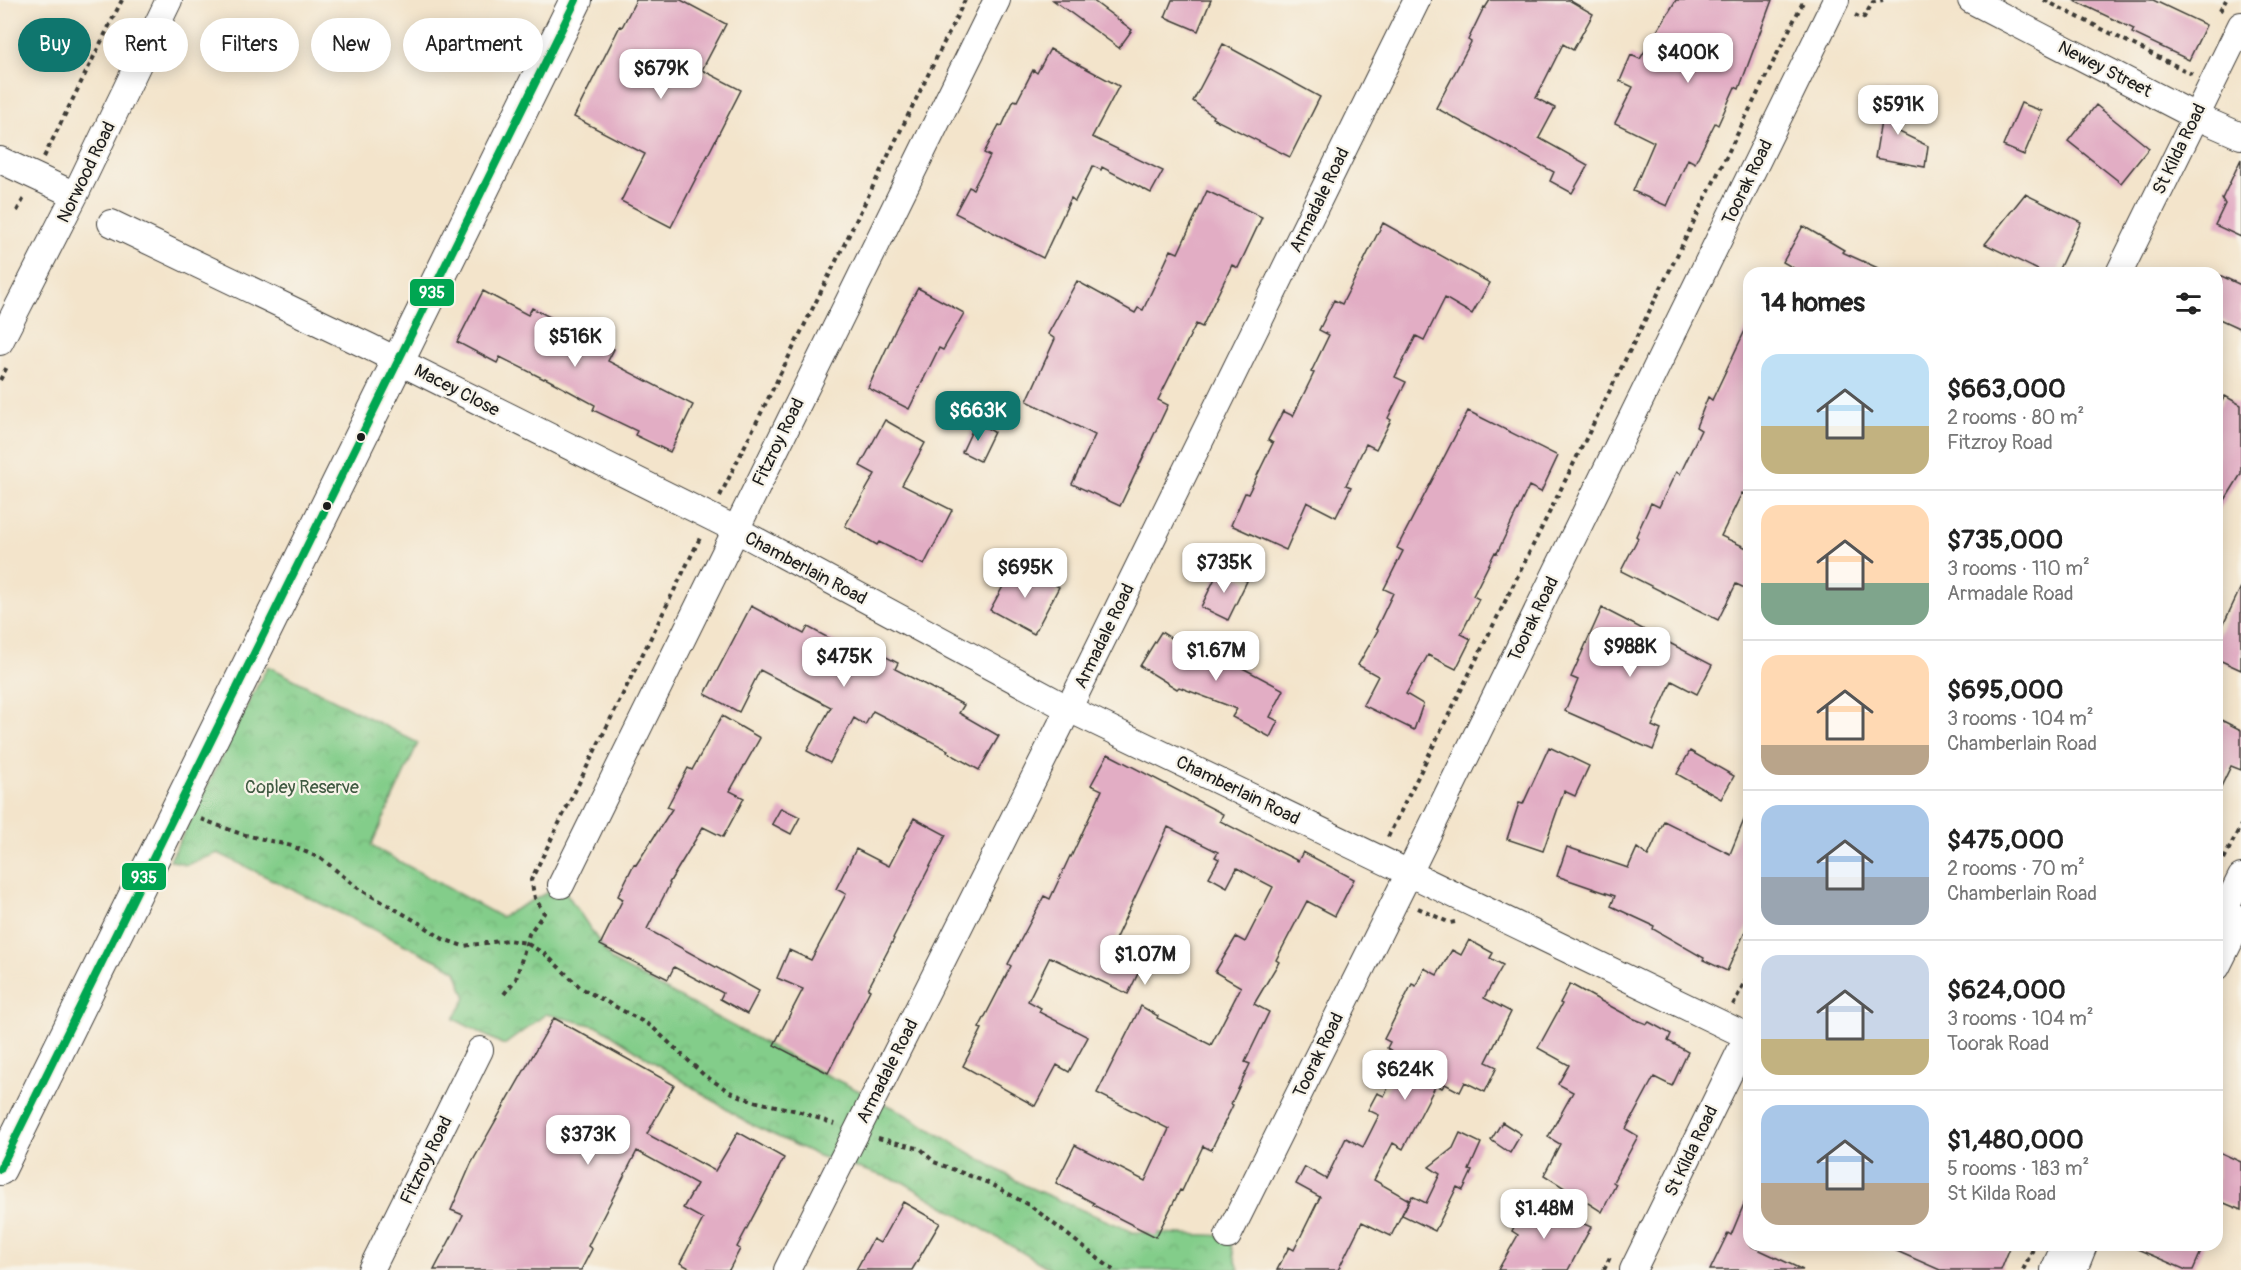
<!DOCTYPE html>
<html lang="en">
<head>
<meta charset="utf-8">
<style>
	body { margin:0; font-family:Pangolin,sans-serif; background:#f6f6f6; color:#222; height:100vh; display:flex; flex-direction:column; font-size:22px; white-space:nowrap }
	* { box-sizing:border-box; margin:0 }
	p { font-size:20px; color:#767676 }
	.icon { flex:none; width:33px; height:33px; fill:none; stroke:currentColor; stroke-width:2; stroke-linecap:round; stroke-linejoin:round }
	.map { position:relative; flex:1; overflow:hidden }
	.side { position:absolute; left:1743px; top:267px; width:480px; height:984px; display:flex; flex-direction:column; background:#fff; border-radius:18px; box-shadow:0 3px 15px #0003 }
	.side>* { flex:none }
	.top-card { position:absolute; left:18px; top:18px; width:570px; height:54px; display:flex; gap:12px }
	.price { position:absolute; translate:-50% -51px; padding:0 14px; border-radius:12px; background:#fff; color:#222; font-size:20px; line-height:39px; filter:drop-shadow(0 2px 3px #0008) }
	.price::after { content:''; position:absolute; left:50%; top:36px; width:18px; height:14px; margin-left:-9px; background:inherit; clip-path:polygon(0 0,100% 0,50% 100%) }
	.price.active { background:#0f766e; color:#fff }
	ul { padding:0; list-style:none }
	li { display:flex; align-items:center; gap:18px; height:150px; padding:0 18px }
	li+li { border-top:2px solid #e0e0e0 }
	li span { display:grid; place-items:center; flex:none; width:168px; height:120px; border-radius:18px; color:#555 }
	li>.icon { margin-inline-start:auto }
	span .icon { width:72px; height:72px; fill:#fffc; stroke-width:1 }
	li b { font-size:26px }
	h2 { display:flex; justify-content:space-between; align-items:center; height:72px; padding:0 18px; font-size:26px }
	.chip { padding:0 21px; border-radius:27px; background:#fff; box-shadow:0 3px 15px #0003; font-size:21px; line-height:54px }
	.chip.active { background:#0f766e; color:#fff }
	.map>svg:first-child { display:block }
	.park { fill:url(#park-crowns); stroke:#507453; stroke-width:1.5 }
	.building { fill:#e2adc4 }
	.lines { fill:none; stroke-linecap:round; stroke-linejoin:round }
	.minor-casing { stroke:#3c3a36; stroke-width:28 }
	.tertiary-casing { stroke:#3c3a36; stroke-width:34 }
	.path { stroke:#3c3a36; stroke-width:4; stroke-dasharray:4.5 4.5; stroke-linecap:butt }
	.minor { stroke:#fff; stroke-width:26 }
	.tertiary { stroke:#fff; stroke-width:32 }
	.bus-1-casing { stroke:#f7f3e8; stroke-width:12 }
	.bus-1 { stroke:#00a651; stroke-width:8 }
	.bus-dot { fill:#1c1c1c; stroke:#f7f3e8; stroke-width:2 }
	.labels { text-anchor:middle; stroke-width:4.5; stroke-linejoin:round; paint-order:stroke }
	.street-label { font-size:18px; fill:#1c1c1c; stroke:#f7f3e8 }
	.park-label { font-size:18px; fill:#405a42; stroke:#f7f3e8 }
	.line-badge { stroke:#f7f3e8; stroke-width:2 }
	.badge-label { font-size:16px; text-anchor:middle; font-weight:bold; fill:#fff }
</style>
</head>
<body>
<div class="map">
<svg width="2241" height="1270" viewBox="0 0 2241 1270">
	<defs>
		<pattern id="park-crowns" width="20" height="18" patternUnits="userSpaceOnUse" patternTransform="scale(1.5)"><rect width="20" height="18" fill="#83cd8a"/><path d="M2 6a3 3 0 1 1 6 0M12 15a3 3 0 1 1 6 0" fill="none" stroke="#71af76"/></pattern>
	</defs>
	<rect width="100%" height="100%" fill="#f7f3e8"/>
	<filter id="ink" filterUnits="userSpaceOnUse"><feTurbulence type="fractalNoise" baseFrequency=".0167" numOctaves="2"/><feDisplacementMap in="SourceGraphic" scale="12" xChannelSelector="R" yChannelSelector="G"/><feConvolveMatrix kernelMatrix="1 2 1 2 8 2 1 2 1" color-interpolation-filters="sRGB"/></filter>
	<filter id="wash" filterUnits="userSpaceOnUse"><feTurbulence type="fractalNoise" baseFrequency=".008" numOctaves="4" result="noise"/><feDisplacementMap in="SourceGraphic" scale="24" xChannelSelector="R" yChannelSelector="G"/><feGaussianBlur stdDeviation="1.35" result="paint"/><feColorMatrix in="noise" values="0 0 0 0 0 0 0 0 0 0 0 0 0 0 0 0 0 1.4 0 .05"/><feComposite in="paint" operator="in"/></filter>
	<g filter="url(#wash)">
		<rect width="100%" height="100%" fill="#f3e4cb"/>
		<path class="park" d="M268,666L418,743L371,846L501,917L561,885L612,961L794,1059L896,1109L1024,1185L1133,1232L1228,1236L1239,1270H1052L903,1182L819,1156L746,1122L600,1027L546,1014L504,1045L454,1019L466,998L456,971L448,966L218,853L186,865L170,860C204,796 233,730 268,666Z"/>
		<g id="blocks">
			<path class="building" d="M636,0H681L726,24L702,70L741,90L671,227L621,201L645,154L574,117L620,26L622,27Z
				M1053,0H1092L1132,30L1119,48Z
				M1172,0H1211L1198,31L1165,17Z
				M1490,0H1569L1593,14L1573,50L1563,44L1536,98L1555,108L1539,138L1588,165L1572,193L1550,181L1554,172L1436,108L1471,42L1468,40L1484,7L1485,8Z
				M1676,0H1772L1739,89L1735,87L1718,125L1715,123L1695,163L1688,159L1667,206L1633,191L1654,142L1615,123L1633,87L1620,81L1631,55L1640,59Z
				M2073,0H2153L2206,25L2189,60L2132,33L2134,29Z
				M1223,44L1320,97L1290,157L1212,118L1213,116L1193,101Z
				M1050,49L1119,86L1092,137L1163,171L1151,193L1102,167L1101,170L1093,166L1075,201L1071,198L1043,258L955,213L969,187L973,189L990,156L984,153L999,125L1002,126L1014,100L1017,101L1033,70L1037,73Z
				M1886,91L1909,95L1893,129L1928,146L1925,167L1875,158Z
				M2021,103L2042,111L2024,155L2003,146Z
				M2096,105L2149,148L2121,183L2068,141Z
				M2241,159V237L2215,225L2225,204L2222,199Z
				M1207,191L1262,217L1238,268L1232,265L1202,327L1196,324L1158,400L1168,405L1120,506L1072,484L1095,435L1027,401L1055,339L1048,334L1077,281L1135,313L1138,308L1143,310L1171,250L1178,253Z
				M2025,194L2081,222L2057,273H2044L1985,244Z
				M1383,223L1490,283L1472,314L1445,298L1424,340L1416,336L1395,377L1406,382L1388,418L1391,420L1376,449L1366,444L1346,485L1351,487L1336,517L1307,502L1286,550L1231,525L1245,493L1248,494L1273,443L1268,440L1283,411L1293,416L1314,373L1311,372L1329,335L1319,330L1334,300L1342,304Z
				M1803,226L1844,250L1842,252L1889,273H1802L1783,262Z
				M2217,274L2241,285V329L2217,318Z
				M918,288L964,313L943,350L939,348L909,409L868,388L898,324Z
				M483,291L528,315L532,308L614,349L608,361L693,405L670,452L635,435L637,431L593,410L595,405L545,378L544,379L500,357L497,363L457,342Z
				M1749,322V496L1742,493L1721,536L1749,549V590L1736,584L1718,620L1621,571L1638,538L1636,536L1651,503L1659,507L1676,472L1680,474L1701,430L1696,427L1708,397L1712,400Z
				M2225,396L2241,405V474L2217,513V410Z
				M1468,411L1558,456L1541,492L1529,486L1497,553L1495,552L1473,596L1479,599L1461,634L1471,639L1456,669L1428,655L1406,694L1423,704L1414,730L1363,705L1378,676L1358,665L1378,630L1376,629L1393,593L1384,589L1403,551L1397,548Z
				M885,420L925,443L902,485L952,510L924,565L879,542L877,545L845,526L875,474L860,466Z
				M976,422L994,432L980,461L962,452Z
				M1016,563L1059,587L1034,634L990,610Z
				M1220,568L1247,581L1228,620L1201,607Z
				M2241,587V670L2217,659V638Z
				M751,606L804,634L808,627L862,656L867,647L898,663L895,669L964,705L959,713L999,736L979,770L947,752L948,750L873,711L865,725L854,718L830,763L807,751L831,707L760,670L739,712L705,694Z
				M1602,608L1712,665L1697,694L1672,681L1652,726L1661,730L1653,750L1565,711L1578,680L1571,677Z
				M1161,632L1206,660L1209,654L1235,664L1284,690L1270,717L1278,721L1270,737L1232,717L1237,709L1179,687L1177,689L1140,666Z
				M722,716L760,738L730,791L744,798L723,837L703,827L669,883L670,884L647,929L759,991L747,1014L720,999L723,993L674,967L668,979L600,945L623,899L618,896L634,864L636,865L672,809L667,807L688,768L692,770Z
				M2217,718L2241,730V770L2231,766L2217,795Z
				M1549,747L1589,766L1575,796L1564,791L1543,851L1507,839L1519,803L1523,804Z
				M1690,751L1734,776L1721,799L1677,774Z
				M1108,754L1223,814L1220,821L1298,861L1303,852L1354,879L1335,916L1307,901L1276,960L1279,962L1254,1004L1269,1012L1245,1062L1250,1064L1231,1104L1233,1105L1211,1150L1203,1146L1182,1191L1180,1190L1156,1237L1093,1205L1094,1203L1056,1183L1075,1145L1145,1181L1169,1129L1097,1093L1141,1006L1158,1016L1157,1018L1211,1045L1241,987L1215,972L1236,937L1245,942L1273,887L1237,868L1227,887L1209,877L1219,859L1215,857L1218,852L1168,827L1113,944L1145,959L1128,994L1050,957L1028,1001L1041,1008L1039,1012L1088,1037L1069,1072L1057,1065L1035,1106L963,1066L982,1029L979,1028L1011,966L1008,964L1044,896L1050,899L1070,856L1071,857L1102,790L1091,785Z
				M781,808L800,817L791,834L772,824Z
				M1749,808V923L1727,971L1703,960L1704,958L1653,929L1654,926L1611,906L1615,896L1557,876L1567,847L1628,868L1637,848L1648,856L1664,821L1730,854Z
				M914,818L946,835L893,938L894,939L868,989L870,990L828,1073L774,1045L803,989L777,978L789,950L811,960L846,894L836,889L856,849L889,866Z
				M1469,940L1493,953L1490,958L1503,965L1484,998L1511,1012L1486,1062L1497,1067L1485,1092L1465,1082L1460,1092L1445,1084L1442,1088L1436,1085L1403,1149L1393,1143L1374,1180L1409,1200L1391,1236L1362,1222L1338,1270H1277L1289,1247L1294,1250L1320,1197L1296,1184L1305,1167L1326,1179L1346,1138L1363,1147L1379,1115L1368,1110L1377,1093L1384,1096L1399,1066L1391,1061L1395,1053L1387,1048L1390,1042L1384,1039L1412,984L1416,986L1424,968L1437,975L1452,950L1461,955Z
				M1570,984L1632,1018L1647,1024L1649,1022L1671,1034L1668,1041L1688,1052L1672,1086L1654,1077L1626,1129L1638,1136L1613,1182L1616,1184L1602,1212L1544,1175L1560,1144L1548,1137L1573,1092L1558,1084L1569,1065L1538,1048L1562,1004L1560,1003Z
				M554,1018L674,1085L647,1134L715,1171L738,1132L784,1158L737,1247L740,1249L729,1270H693L680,1263L703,1219L683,1208L697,1184L637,1151L588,1246L592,1249L581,1270H434L463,1215L451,1210L471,1164Z
				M1502,1122L1521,1134L1510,1153L1491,1140Z
				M1460,1133L1481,1143L1469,1170L1472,1171L1463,1190L1457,1187L1435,1231L1402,1215L1412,1196L1426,1203L1440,1174L1429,1167L1453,1148Z
				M2217,1151L2241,1162V1210L2217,1200Z
				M1749,1192V1245L1803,1270H1710L1728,1233L1731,1235Z
				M1529,1199L1591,1227L1568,1270H1498L1518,1235L1512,1231Z
				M903,1202L940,1223L912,1270H856L873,1239L880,1243Z
				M1883,1245H2011L2001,1270H1940Z
				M2128,1245H2204L2193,1270H2186Z"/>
		</g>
	</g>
	<g filter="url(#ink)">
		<use href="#blocks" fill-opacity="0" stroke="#3c3a36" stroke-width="1.5"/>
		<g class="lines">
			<g class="minor-casing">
				<path id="minor" d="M1971,0L2195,116L2241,136
					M0,160L75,195
					M111,223L370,347L735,529L1069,709L1749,1037
					M2119,273L2241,25
					M0,342L75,195L169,0
					M561,885L997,0
					M2217,925L2241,877
					M2217,967L2241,919
					M1228,1236L1409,873L1836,0
					M371,1270L480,1050
					M787,1270L1060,726L1417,0
					M1633,1270L1749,1033
					M2054,1270L2065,1245
					M2074,1270L2084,1245"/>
			</g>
			<g class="tertiary-casing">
				<path id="tertiary" d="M0,1169L576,0"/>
			</g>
			<path class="path" d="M2044,0L2192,74
				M2220,11L2226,0
				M1855,15L1863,19L1873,2L1883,0
				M44,157L122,0
				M17,211L25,196
				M0,380L8,365
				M720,496L965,0
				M201,819L241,834L292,846L322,859L358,888L421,924L443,939L463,946L508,940L526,943L545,954L581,988L651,1026L704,1075L730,1092L753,1101L798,1111L834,1124
				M1388,837L1804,0
				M2224,859L2241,825
				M1418,908L1450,923L1455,922
				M504,994L516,979L529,934L544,913L535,898L531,880L700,538
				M1733,1005L1749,973
				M878,1138L921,1149L934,1162L991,1184L1032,1207L1113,1270
				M1604,1270L1610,1257
				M2023,1270L2035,1245"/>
			<use href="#minor" class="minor"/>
			<use href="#tertiary" class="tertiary"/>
			<g class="bus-1-casing">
				<path id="bus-1" d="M0,1169L576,0"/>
			</g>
			<use href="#bus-1" class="bus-1"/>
		</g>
	</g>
	<g class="bus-dot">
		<circle cx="361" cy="437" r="5"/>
		<circle cx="327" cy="506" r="5"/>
	</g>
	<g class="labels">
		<g class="street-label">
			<text transform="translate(2105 69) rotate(27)" y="6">Newey Street</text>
			<text transform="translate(2179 149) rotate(-64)" y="6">St Kilda Road</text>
			<text transform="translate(86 172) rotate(-64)" y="6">Norwood Road</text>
			<text transform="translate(1747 182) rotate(-64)" y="6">Toorak Road</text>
			<text transform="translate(1319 200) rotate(-64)" y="6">Armadale Road</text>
			<text transform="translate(457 390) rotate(27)" y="6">Macey Close</text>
			<text transform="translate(778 442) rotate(-64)" y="6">Fitzroy Road</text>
			<text transform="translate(806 568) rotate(28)" y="6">Chamberlain Road</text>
			<text transform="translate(1533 619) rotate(-64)" y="6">Toorak Road</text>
			<text transform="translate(1104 636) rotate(-64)" y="6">Armadale Road</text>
			<text transform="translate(1238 790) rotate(26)" y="6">Chamberlain Road</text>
			<text transform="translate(1318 1055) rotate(-64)" y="6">Toorak Road</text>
			<text transform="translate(887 1071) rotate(-63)" y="6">Armadale Road</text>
			<text transform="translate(1691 1151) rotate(-64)" y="6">St Kilda Road</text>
			<text transform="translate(426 1160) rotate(-64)" y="6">Fitzroy Road</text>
		</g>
		<g class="park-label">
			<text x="302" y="793">Copley Reserve</text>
		</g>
	</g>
	<g class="line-badge">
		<rect x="409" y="278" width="46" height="29" rx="6" fill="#00a651"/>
		<rect x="121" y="862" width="46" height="29" rx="6" fill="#00a651"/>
	</g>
	<g class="badge-label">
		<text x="432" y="298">935</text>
		<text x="144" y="883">935</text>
	</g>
</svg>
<b class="price" style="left:1688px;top:84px">$400K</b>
<b class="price" style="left:661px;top:100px">$679K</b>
<b class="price" style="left:1898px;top:136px">$591K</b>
<b class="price" style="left:575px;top:368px">$516K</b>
<b class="price active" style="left:978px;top:442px">$663K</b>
<b class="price" style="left:1224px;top:594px">$735K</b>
<b class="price" style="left:1025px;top:599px">$695K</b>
<b class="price" style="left:1630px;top:678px">$988K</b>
<b class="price" style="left:1216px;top:682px">$1.67M</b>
<b class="price" style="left:844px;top:688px">$475K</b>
<b class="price" style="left:1145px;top:986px">$1.07M</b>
<b class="price" style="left:1405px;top:1101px">$624K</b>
<b class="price" style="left:588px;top:1166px">$373K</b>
<b class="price" style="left:1544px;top:1240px">$1.48M</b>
<div class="top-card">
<a class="chip active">Buy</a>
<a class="chip">Rent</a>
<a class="chip">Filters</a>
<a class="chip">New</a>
<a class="chip">Apartment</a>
</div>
<section class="side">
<h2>14 homes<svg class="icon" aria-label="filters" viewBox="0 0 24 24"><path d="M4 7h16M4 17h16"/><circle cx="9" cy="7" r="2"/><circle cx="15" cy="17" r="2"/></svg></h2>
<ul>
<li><span style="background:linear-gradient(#bfe0f5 60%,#c2b280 0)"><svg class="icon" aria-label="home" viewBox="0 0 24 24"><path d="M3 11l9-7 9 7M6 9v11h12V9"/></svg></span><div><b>$663,000</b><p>2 rooms · 80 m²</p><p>Fitzroy Road</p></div></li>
<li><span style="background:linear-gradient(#ffd9b3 65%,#7fa58c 0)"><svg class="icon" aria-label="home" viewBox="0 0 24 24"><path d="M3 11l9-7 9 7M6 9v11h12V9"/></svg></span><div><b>$735,000</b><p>3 rooms · 110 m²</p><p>Armadale Road</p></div></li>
<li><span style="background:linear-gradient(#ffd9b3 75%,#b9a48a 0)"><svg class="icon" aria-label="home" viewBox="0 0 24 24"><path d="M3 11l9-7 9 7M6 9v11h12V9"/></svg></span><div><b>$695,000</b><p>3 rooms · 104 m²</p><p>Chamberlain Road</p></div></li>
<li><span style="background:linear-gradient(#a9c7e8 60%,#9aa5b1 0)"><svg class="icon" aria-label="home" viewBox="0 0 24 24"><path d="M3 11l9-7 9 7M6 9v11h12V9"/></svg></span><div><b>$475,000</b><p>2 rooms · 70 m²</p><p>Chamberlain Road</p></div></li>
<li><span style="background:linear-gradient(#c9d6e8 70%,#c2b280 0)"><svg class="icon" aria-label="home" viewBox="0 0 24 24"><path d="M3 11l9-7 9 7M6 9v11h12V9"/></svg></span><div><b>$624,000</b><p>3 rooms · 104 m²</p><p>Toorak Road</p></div></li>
<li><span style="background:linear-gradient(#a9c7e8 65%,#b9a48a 0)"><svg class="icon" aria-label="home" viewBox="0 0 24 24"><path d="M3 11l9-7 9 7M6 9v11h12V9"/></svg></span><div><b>$1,480,000</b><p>5 rooms · 183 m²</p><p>St Kilda Road</p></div></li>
</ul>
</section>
</div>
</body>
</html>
